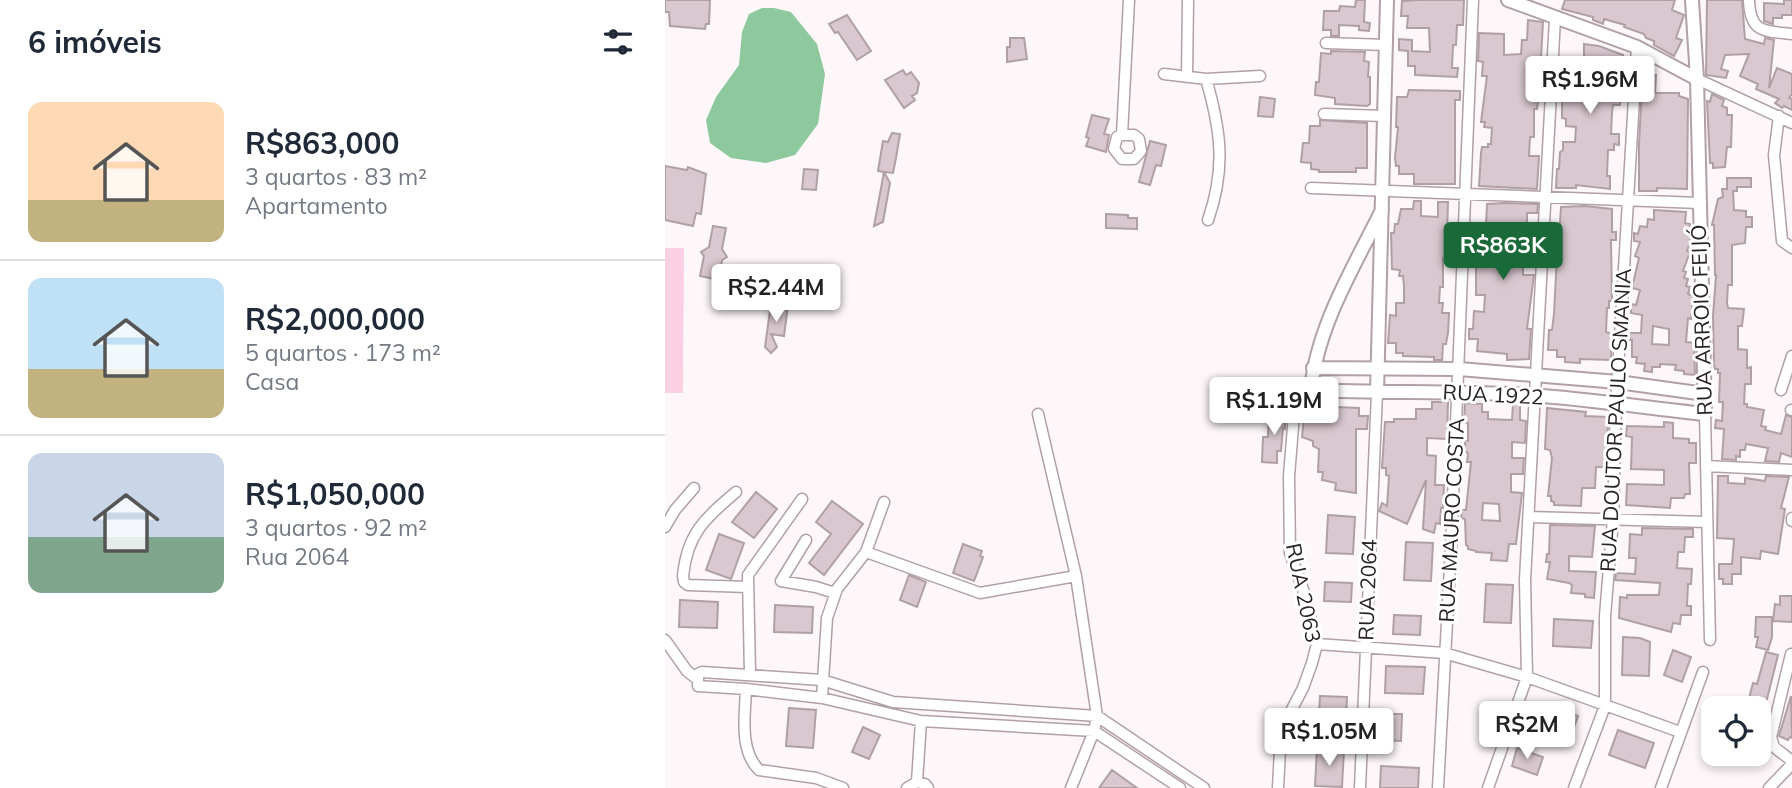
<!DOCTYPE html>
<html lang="pt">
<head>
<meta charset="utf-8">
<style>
	body { margin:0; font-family:Mulish,sans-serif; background:#f6f6f7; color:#1f2937; height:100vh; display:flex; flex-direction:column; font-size:26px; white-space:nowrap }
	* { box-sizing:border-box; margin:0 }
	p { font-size:23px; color:#747a83 }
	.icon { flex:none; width:38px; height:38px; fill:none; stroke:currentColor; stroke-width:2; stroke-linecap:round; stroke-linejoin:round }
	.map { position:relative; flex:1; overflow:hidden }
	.side { display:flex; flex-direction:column; background:#fff; width:665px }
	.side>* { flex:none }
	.fabs { position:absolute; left:1036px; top:696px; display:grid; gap:14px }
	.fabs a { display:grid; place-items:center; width:70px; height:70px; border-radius:14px; background:#fff; box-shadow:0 4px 10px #0003; font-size:35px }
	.price { position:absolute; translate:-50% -60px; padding:0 16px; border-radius:7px; background:#fff; color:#222; font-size:23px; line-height:46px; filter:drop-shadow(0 2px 4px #0008) }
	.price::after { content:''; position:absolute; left:50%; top:42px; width:21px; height:16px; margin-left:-10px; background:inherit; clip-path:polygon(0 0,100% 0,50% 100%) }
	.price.on { background:#1a6939; color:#fff }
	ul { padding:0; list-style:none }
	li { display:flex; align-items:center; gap:21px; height:175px; padding:0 28px }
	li+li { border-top:2px solid #e0e1e3 }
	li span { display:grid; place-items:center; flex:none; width:196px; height:140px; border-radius:14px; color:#555 }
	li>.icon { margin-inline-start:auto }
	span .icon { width:84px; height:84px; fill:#fffc; stroke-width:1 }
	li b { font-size:30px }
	h2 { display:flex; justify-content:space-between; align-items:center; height:84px; padding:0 28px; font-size:30px }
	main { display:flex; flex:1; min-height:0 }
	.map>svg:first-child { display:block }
	.green { fill:#fad0e2 }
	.water { fill:#8ec99d }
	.building { fill:#d9c8cf; stroke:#b0a0a6; stroke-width:2; fill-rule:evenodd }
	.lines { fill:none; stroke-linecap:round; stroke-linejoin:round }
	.minor-casing { stroke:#b1a0a7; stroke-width:13 }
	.tertiary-casing { stroke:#b1a0a7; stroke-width:16 }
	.minor { stroke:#fff; stroke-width:10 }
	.tertiary { stroke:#fff; stroke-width:12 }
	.labels { text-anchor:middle; stroke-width:6; stroke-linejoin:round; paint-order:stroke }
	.street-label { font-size:21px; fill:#282225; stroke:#fff }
</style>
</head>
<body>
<main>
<section class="side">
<h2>6 imóveis<svg class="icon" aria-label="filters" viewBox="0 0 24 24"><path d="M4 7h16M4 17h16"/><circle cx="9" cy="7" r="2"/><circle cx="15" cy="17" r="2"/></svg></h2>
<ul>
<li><span style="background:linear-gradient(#ffd9b3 70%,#c2b280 0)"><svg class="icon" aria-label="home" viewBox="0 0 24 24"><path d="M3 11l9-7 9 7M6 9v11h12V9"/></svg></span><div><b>R$863,000</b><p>3 quartos · 83 m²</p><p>Apartamento</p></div></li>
<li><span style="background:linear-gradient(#bfe0f5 65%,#c2b280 0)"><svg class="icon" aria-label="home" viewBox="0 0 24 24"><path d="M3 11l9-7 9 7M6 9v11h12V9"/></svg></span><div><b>R$2,000,000</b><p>5 quartos · 173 m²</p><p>Casa</p></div></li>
<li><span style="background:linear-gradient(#c9d6e8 60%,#7fa58c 0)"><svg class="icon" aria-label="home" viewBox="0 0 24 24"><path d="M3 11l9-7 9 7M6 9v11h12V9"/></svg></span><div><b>R$1,050,000</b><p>3 quartos · 92 m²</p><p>Rua 2064</p></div></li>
</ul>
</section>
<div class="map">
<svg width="1127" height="788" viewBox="0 0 1127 788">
	<rect width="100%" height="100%" fill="#fef7fa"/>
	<path class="green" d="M0,248H19L18,393H0Z"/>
	<path class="water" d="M97,8H109L126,12L152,44L160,74L153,124L130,155L101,163L66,158L45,143L41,120L51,97L74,65L77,32L84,14Z"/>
	<path class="building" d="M0,0H45L44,24H41L40,29L5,26L4,12H0Z
		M691,0H700L699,22L705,23L704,31L694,30V26L674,25V36H666V30H658L659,11H674L675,6L690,7Z
		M753,0H799L798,25H792L791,45H788L787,68H793L792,77L750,75V66H743V51L734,50V39L747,40V51L765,52L764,28H742L743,16H736L737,1Z
		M900,0H1010L1007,10L1019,15L1011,38L1017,40L1009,56L989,45V41L981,38L979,34L959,27L960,25L939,19L938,24L928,20V17L897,9Z
		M1042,0H1077L1080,39L1099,44L1100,38L1109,40L1104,88L1112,68L1127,74V94L1124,98L1127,99V110L1119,106L1117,108L1110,103L1114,99L1091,89L1093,84L1075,76L1084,54L1060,55L1056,69L1063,71L1061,78L1041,75Z
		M1119,0H1127V15H1117V18H1108V24L1099,21V3L1119,4Z
		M182,15L206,51L192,60L173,32L170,33L164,24Z
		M863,20L878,22L874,94L872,109H869V137H865L864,156H874L872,189L814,186L816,153L817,147H823V144H826L827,128L819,127L820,122H816L822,76H817L818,62L813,61L814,33L839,34V55L856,54L857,40H862Z
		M345,38H359L362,59L342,62V47H345Z
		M919,44L934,46L958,55L955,105H948L947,113L946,134H954V145L949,144V150H943L942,176H945V189L911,185V188H891L892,169H894L895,152L898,150V142H910L911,127L901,126V119L897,118V99L901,100L902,79H894L895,57L919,58Z
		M666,51L700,52L699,61L704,62L703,77H705V104L702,106L670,104V98L650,95L651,82H654L656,53L666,54Z
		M978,68H984V75H991L990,93H1014V96L1023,99L1022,189L992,188V191H974V144Z
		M238,70L241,75L246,72L254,83L252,93L247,96L250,100L239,108L220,80Z
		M744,90L795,91V100H790V184H749V174H734V166H731L730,158L733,127H731L732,97H742Z
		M1047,94L1059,100L1057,106L1062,108V115H1067L1066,147H1062L1060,167L1048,168V163H1045L1042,101L1045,102Z
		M595,97L610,99L608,117L593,116Z
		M427,115L444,119L439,134L444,135L441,152L421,146L424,138L421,137Z
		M655,120L702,123V168H691V172H654V170L646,169V163L636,162L638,143H644L645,126H655Z
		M227,133L235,134L231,158L228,173L219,172L225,183L218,222L209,226L219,172L213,171L218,141L223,142Z
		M485,141L501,145L496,166L491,165L485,185L474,182Z
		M0,166L22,170L23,167L41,174L36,214L31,213L28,226L0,220Z
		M139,169L153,170L151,190L137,189Z
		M1062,178H1086V187H1072V191H1068L1069,210L1081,211V217H1087V227H1081L1080,243L1067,245V285H1063L1062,303L1063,308L1079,309L1077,326H1073V349L1082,350V368L1086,367V384H1080L1079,404H1082V407L1099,410L1096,426L1101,427L1100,430L1116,434L1121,415L1127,417V457L1116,453L1114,462L1100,461L1103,448L1081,444L1080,450H1075V457L1071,456V460L1057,459L1059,429L1050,428L1051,420L1057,421L1058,402H1054L1055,373H1053V369H1050L1049,365L1048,316L1051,275H1050L1049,225H1047L1053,199L1058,197L1057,189H1062Z
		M749,201H756V216L773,217V202H783L782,238H789L788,259L778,258V287H775L774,303H778L777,313H784L783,333L781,344H778L777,360H769V357L738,356V353H731V343H723L725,315L731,316V303H739V286L738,276H734L735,270L727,269L726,233H729L730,224H733L736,209H748Z
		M840,203L873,204L872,213H862V236H858V275H869L862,329H866L864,359L842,360V354L812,351L813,339H804V329H808L809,311L819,312L820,295H811V258H807V249L815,250L813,226L821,227L822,204Z
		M920,206L947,209V232H951V240H946L947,301H944V308H942L941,332L947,334L946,360L915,359V363L900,362V357H892V350H883L884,330H887L889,314L892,255L888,253L889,246H885L886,238L894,237L896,207Z
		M989,210L1021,212L1020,223L1025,224V242L1022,251L1025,252L1018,271L1021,272L1019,278L1023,279L1021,286L1025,287L1023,294L1028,296L1026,319L1023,318L1021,342L1029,343L1030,375L1019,374V371L1010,370L1011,365L995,364V367H987V372L979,371L980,364L971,363L972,357H967V340H965V333H976L977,315L966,313V304L971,305L975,290L967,288L974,258L970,256L975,242L969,241V233L973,234L975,226L982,227L983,219L989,220ZM988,326L1004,329V345L987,344Z
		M441,214L463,215V218H472V229L441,228Z
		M48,226L61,228L57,249L62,257L57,260L54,280L35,276L39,256L36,252L44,247Z
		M106,303L123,305L119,336L106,334L112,347L106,353L100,347Z
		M767,402H783L782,439L762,438V455L771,456L770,485H779L778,508H776L775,524L771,523L769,533L758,529L761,480L742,524L714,511L717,503L722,506L724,476L721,475V468H717L720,422H729V419H751V409H767Z
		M800,403L817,404V412H823V419L847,420L848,403H855V420L861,421L860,443L847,442V458H859L858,472V474H846V492L857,493L851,544H844L842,561L826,560L827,553L811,552V551L803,549V546L801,545L800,519L796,518L797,510H801L806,462H802L803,454L800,450V441H803V423L799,422ZM818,503L834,504L835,521L817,520Z
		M671,407L694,408V416H703L702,429H691V493L670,490L671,483L657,480L658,472H653L654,449L648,446V441L637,437L639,416L670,415Z
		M882,408L921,412L920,416L943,417L942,467H931L930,488H917L916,506L889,505V502L886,501V496H883L887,458L885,450L880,449Z
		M604,412H620V429L618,428L616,451H612V463L597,462L598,437H603Z
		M999,422L1008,423V438L1024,439V443H1031V463H1024L1025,494H1020L1019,498H1006L1005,508L961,505L962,484L999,485V470L966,469L967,437L961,436L962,426L999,427Z
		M1053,476H1063V483L1080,484V478L1100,481L1101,476L1124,477L1116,508L1120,509L1113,554L1096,551L1095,559L1076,557V574H1067V584H1058V579H1054V564H1067L1069,539L1052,538Z
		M91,492L112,509L89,538L67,522Z
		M167,501L198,524L159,575L144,563L166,534L151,522Z
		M663,515L690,517L688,554L661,553Z
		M885,525L930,526L927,557L904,556V571L931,572L929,598L920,597V594L906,593L907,585L904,583L882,579L885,562H881L882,554H884Z
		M977,528L1028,529V537H1020L1019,552H1013L1012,568L1027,569L1026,584H1023L1022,606H1026V615H1016L1015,624L1008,623L1006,632L954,618L955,597L962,598V595H994L995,583L950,580L951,573L970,574L971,558H964L965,534L977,535Z
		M54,534L79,543L66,579L41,570Z
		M741,542L768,543L766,581L739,580Z
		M298,544L317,551L315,556L318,557L309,581L288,573Z
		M244,575L261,582L252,607L235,600Z
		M660,582L687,583L686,602L659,601Z
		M821,584L848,585L846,623L819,622Z
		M1115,596H1127V622L1108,621L1110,604L1115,605Z
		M15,600L53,602L52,628L14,627Z
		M110,605L148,607L147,633L109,632Z
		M729,615L756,616L755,635L728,634Z
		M1091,617H1107V637L1103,650L1091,647L1093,637H1090Z
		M889,619L928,621L926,648L888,646Z
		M958,637L975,638L985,642L984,676L957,675Z
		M1008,650L1026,657L1017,682L999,675Z
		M1101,652L1113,655L1099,711L1082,706L1088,683L1092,684Z
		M721,666L760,667L758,694L720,693Z
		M655,696L682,697L681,716L654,715Z
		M1126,696L1127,738L1125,737L1123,740L1114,736Z
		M877,703L913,716L904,741L868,728Z
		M124,708L151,710L148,748L121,746Z
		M718,714H737L736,741L717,740Z
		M198,727L215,735L204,759L187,752Z
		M953,730L989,743L980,768L944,755Z
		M652,748L679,750L677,787L650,786Z
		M852,748L878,757L872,775L847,766Z
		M716,766L754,768L753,788H715Z
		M447,770L472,788H434Z"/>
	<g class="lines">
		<g class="minor-casing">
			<path id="minor" d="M1084,0C1085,33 1099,31 1127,34
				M661,43L721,45
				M499,74L541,79L595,76
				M522,76L523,0
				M541,79C556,130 561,169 543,220
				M1032,79L1127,123
				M659,114L719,116
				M1114,116L1109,155L1117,241L1127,248
				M457,135H469L474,139L476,151L469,159H457L449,149L452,137L457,135L464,0
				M646,188L1034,203
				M1116,390L1127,356
				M615,391L646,390
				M1126,410H1127
				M373,414L411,576L432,716L429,731L406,788
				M1040,414L1045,640
				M1041,466L1127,470
				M71,492C40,518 22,534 18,576L19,582L23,585L83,587
				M864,517L1042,522
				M1127,518V521
				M0,527L10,510L29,488
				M141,540L116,581L151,587L170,593
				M201,552L315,593L411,576
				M0,640L22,671L32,679
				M652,644L779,653L862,677L1015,732
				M1126,654L1106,737L1109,747L1127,761
				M85,675L83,575L137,499
				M81,689C80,716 74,750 94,770L151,778L178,788
				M157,698L162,618L172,589L201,552L219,502
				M252,782L256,721
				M242,788L252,782L260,784L263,788
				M515,788L429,731L256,721L157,698L81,689L33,686V674L37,672L157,680L228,702L432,716L539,788
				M613,788L616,730L638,688L647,663L652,644L640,595L625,553L624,476L631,390
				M695,788L712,393
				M773,788L786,548L808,0
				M823,788L862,677L860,580L890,18
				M909,788L940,706V616L948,519L951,405L972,47
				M996,788L1038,672
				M1104,788L1127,764"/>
		</g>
		<g class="tertiary-casing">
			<path id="tertiary" d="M843,0L972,47L1032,79
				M717,210C689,267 652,326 646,390C719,393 792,391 865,395C924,399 982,408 1040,414L1032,79L1027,0
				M648,368L794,369L953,382L1040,394
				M712,393L722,0"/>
		</g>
		<use href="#minor" class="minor"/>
		<use href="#tertiary" class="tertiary"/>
	</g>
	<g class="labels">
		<g class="street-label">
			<text transform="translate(1037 320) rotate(-92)" y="7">RUA ARROIO FEIJÓ</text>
			<text transform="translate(828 395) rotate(3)" y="7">RUA 1922</text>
			<text transform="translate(951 420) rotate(-87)" y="7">RUA DOUTOR PAULO SMANIA</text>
			<text transform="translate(787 520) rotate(-87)" y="7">RUA MAURO COSTA</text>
			<text transform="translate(703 590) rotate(-88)" y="7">RUA 2064</text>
			<text transform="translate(638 593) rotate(78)" y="7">RUA 2063</text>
		</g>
	</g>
</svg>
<div class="fabs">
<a><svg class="icon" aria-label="locate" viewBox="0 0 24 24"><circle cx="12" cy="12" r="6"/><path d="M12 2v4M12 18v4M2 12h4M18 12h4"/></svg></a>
</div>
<b class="price" style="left:925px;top:116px">R$1.96M</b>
<b class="price on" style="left:838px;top:282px">R$863K</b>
<b class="price" style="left:111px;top:324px">R$2.44M</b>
<b class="price" style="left:609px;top:437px">R$1.19M</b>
<b class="price" style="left:862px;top:761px">R$2M</b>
<b class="price" style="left:664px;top:768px">R$1.05M</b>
</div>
</main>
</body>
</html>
